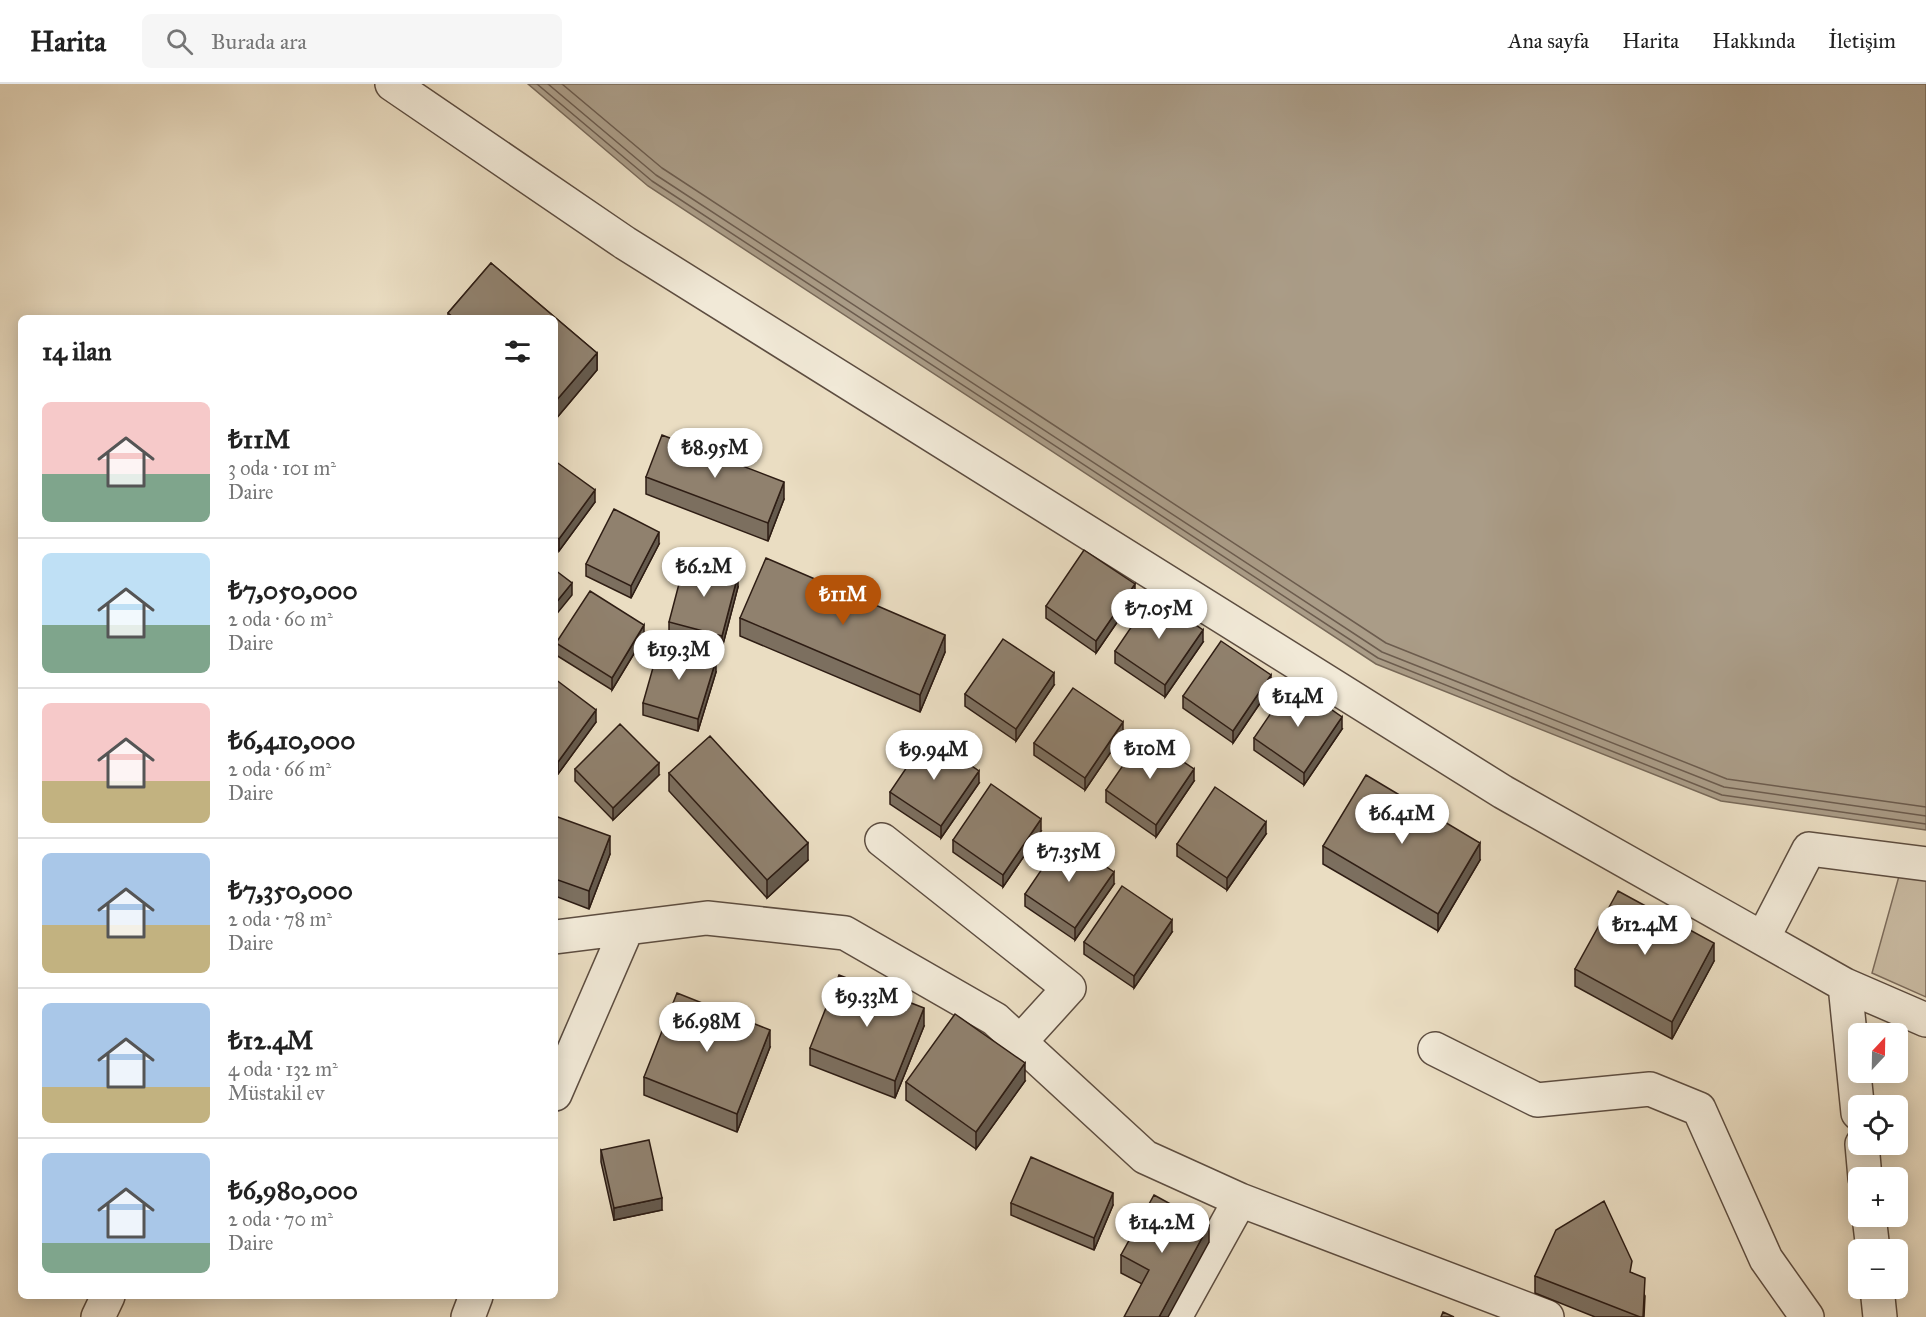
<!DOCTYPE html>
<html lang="tr">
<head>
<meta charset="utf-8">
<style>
	body { margin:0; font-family:"IM FELL Great Primer",serif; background:#f6f6f6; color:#222; height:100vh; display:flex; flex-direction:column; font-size:22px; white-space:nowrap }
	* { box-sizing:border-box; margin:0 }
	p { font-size:20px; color:#767676 }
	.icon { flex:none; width:33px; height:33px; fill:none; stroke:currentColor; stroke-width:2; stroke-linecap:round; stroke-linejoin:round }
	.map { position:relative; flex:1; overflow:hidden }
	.details { position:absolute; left:18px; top:231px; width:540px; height:984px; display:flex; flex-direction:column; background:#fff; border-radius:9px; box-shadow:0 3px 15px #0003 }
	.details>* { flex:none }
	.needle { width:39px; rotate:22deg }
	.tools { position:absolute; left:1848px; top:939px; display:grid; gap:12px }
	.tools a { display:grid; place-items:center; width:60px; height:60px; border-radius:9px; background:#fff; box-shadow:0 3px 15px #0003; font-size:30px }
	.price { position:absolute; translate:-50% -51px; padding:0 14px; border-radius:21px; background:#fff; color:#222; font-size:20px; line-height:39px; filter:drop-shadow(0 2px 3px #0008) }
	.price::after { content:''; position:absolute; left:50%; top:36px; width:18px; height:14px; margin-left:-9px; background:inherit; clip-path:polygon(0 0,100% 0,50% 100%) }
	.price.on { background:#b45309; color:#fff }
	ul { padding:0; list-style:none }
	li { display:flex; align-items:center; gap:18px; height:150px; padding:0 24px }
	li+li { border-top:2px solid #e0e0e0 }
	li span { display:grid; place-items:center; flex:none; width:168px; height:120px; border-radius:9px; color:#555 }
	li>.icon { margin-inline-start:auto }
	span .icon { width:72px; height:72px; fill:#fffc; stroke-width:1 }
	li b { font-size:26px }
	h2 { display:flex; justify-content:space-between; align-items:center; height:72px; padding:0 24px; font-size:26px }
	header { display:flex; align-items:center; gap:36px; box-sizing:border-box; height:84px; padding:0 30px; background:#fff; border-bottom:2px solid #e0e0e0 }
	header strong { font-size:28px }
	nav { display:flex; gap:33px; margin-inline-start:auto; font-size:21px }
	.search { width:420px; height:54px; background:#f6f6f6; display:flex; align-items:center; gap:15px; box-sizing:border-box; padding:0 21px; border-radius:9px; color:#767676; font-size:22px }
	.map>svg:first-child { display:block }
	.green { fill:#cabca4; stroke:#7c6c5c; stroke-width:1.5 }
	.water { fill:#aa9c87; stroke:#786959; stroke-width:1.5 }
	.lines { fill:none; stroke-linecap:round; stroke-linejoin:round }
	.shore { stroke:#6c5c4e; stroke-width:1.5 }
	.minor-casing { stroke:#5d4d40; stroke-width:36 }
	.minor { stroke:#f1e9d7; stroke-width:33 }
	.wall { fill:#7c6f5f; stroke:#2e1d14; stroke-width:1.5 }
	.shaded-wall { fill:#655a4d; stroke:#2e1d14; stroke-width:1.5 }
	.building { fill:#90816e; stroke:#2e1d14; stroke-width:1.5 }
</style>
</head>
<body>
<header>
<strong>Harita</strong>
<div class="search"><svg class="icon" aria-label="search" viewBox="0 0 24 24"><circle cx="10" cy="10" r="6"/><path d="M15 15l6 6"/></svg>Burada ara</div>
<nav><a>Ana sayfa</a><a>Harita</a><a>Hakkında</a><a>İletişim</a></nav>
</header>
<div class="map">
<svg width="1926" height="1233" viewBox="0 0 1926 1233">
	<rect width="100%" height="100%" fill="#eaddc2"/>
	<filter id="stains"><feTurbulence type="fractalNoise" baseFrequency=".00333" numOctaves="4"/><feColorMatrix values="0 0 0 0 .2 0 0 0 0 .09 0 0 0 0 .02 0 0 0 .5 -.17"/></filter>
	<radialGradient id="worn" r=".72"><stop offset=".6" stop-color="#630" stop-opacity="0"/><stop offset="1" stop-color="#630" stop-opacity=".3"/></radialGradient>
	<path class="green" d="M1899,792L1926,796V913L1872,889Z"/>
	<path class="water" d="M528,0H1926V746L1721,717L1376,580L648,102Z"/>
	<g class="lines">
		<path class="shore" d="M537,0L652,97L1378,574L1722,711L1926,740
			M548,0L656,91L1382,568L1724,703L1926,732
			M562,0L662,84L1386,559L1727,695L1926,723"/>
		<g class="minor-casing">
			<path id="minor" d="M392,0L625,159L1503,708L1845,901L1926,936
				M882,756L1069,904L1020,958
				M555,853L707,834L845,849L995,935L1145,1073L1240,1116L1547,1233
				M1763,854L1809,765L1926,780
				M1845,901L1858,1029
				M1435,965L1537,1016L1650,1005L1699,1025L1766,1175L1807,1233
				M555,1010L627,844
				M1862,1060L1865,1094
				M1869,1132L1873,1166
				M1877,1204L1880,1233
				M98,1233L108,1212
				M468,1233L476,1212
				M1175,1233L1240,1116"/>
		</g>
		<use href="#minor" class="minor"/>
	</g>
	<path class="wall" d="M491,179L597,269V286L555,336V234H448V229Z
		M555,377L595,418L559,467L555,464Z
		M646,393L784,415L768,457L646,410Z
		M659,460L631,514L586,492V480Z
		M738,503L722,564L669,550V538Z
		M1135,512L1096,569L1046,534V522Z
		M740,534L945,568L920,628L740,552Z
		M644,553L612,606L556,571V559Z
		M1203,558L1165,613L1115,579V567Z
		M716,588L698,647L643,631V619Z
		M555,595L596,638L558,690L555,688Z
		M1054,601L1016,657L965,622V610Z
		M1271,603L1233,659L1183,624V612Z
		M1342,645L1304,701L1254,666V654Z
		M1123,650L1085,706L1034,671V659Z
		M575,685L659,691L613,736L575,697Z
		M669,689L808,776L767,814L669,707Z
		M1194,697L1156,753L1106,718V706Z
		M979,699L941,754L890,720V708Z
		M555,732L610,770L589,825L555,812Z
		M1041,747L1003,803L953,768V756Z
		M1266,750L1227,806L1177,772V760Z
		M1323,762L1480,776L1438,847L1323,780Z
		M1114,800L1075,856L1025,822V810Z
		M1172,848L1134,904L1084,870V858Z
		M1714,877L1672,955L1575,902V885Z
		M924,942L895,1014L810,981V964Z
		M770,963L737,1048L644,1011V993Z
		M1025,997L976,1065L906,1016V998Z
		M601,1066L662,1126L614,1136L601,1078Z
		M1011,1119L1113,1121L1094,1166L1011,1131Z
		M1209,1158L1142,1200L1121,1189V1171Z
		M1632,1189L1645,1212L1644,1233H1595L1535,1209V1192Z"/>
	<path class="shaded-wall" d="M597,269V286L555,336V318Z
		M784,398V415L768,457V439Z
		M595,406V418L559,467V455Z
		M659,448V460L631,514V502Z
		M738,491V503L722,564V552Z
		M572,499V511L555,532V520Z
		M1135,500V512L1096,569V557Z
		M644,541V553L612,606V594Z
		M1203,546V558L1165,613V601Z
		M945,551V568L920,628V611Z
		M716,576V588L698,647V635Z
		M1054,589V601L1016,657V645Z
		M1271,591V603L1233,659V647Z
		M596,626V638L558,690V678Z
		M1342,633V645L1304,701V689Z
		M1123,638V650L1085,706V694Z
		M659,679V691L613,736V724Z
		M1194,685V697L1156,753V741Z
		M979,687V699L941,754V742Z
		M1041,735V747L1003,803V791Z
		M1266,738V750L1227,806V794Z
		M610,752V770L589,825V807Z
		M808,759V776L767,814V796Z
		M1480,759V776L1438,847V830Z
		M1114,788V800L1075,856V844Z
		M1172,836V848L1134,904V892Z
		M1714,859V877L1672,955V938Z
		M924,924V942L895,1014V997Z
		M770,946V963L737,1048V1030Z
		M1025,979V997L976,1065V1048Z
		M1113,1109V1121L1094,1166V1154Z
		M662,1114V1126L614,1136V1124Z
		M1209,1141V1158L1168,1233H1159Z"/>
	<path class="building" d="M491,179L597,269L555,318V234H454L448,229Z
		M662,351L784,398L768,439L646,393Z
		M555,377L595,406L559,455L555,452Z
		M614,425L659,448L631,502L586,480Z
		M1084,466L1135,500L1096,557L1046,522Z
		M766,474L945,551L920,611L740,534Z
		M685,477L738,491L722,552L669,538Z
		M555,486L572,499L555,520Z
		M590,507L644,541L612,594L556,559Z
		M1153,511L1203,546L1165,601L1115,567Z
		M1003,555L1054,589L1016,645L965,610Z
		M1221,557L1271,591L1233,647L1183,612Z
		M660,559L716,576L698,635L643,619Z
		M555,595L596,626L558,678L555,676Z
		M1292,598L1342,633L1304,689L1254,654Z
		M1073,604L1123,638L1085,694L1034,659Z
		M620,640L659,679L613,724L575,685Z
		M1144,651L1194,685L1156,741L1106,706Z
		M710,652L808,759L767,796L669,689Z
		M928,652L979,687L941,742L890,708Z
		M1366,691L1480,759L1438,830L1323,762Z
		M991,700L1041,735L1003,791L953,756Z
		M1215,703L1266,738L1227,794L1177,760Z
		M555,732L610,752L589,807L555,795Z
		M1063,754L1114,788L1075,844L1025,810Z
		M1122,802L1172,836L1134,892L1084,858Z
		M1618,807L1714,859L1672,938L1575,885Z
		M839,891L924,924L895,997L810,964Z
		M677,909L770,946L737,1030L644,993Z
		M955,930L1025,979L976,1048L906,998Z
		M649,1056L662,1114L614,1124L601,1066Z
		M1031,1073L1113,1109L1094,1154L1011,1119Z
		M1154,1111L1209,1141L1159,1233H1124L1149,1186L1121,1171Z
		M1604,1117L1632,1177L1630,1188L1645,1194L1643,1233H1640L1535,1192L1556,1146Z
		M1443,1228L1454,1233H1441Z"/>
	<rect width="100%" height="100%" filter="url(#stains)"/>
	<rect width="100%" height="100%" fill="url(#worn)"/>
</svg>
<div class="tools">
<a><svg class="needle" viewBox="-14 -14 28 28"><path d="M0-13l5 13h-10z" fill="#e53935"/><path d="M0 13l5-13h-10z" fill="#767676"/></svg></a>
<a><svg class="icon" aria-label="locate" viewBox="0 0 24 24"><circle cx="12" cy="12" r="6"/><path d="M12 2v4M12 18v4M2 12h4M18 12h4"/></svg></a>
<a>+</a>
<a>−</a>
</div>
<b class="price" style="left:715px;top:395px">₺8.95M</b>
<b class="price" style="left:704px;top:514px">₺6.2M</b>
<b class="price on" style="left:843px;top:542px">₺11M</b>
<b class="price" style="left:1159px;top:556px">₺7.05M</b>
<b class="price" style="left:679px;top:597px">₺19.3M</b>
<b class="price" style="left:1298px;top:644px">₺14M</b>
<b class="price" style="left:1150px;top:696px">₺10M</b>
<b class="price" style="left:934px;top:697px">₺9.94M</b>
<b class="price" style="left:1402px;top:761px">₺6.41M</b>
<b class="price" style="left:1069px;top:799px">₺7.35M</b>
<b class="price" style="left:1645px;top:872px">₺12.4M</b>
<b class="price" style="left:867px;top:944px">₺9.33M</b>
<b class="price" style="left:707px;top:969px">₺6.98M</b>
<b class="price" style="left:1162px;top:1170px">₺14.2M</b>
<section class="details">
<h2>14 ilan<svg class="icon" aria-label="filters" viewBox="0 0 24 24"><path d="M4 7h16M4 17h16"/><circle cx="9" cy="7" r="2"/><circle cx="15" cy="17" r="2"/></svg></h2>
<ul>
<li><span style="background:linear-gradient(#f6c9c9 60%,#7fa58c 0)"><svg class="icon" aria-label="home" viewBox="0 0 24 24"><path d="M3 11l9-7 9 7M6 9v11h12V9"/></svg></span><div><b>₺11M</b><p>3 oda · 101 m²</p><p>Daire</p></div></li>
<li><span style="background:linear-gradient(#bfe0f5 60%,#7fa58c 0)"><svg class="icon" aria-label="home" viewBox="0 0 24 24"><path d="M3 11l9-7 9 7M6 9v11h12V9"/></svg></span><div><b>₺7,050,000</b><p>2 oda · 60 m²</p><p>Daire</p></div></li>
<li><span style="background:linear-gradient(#f6c9c9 65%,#c2b280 0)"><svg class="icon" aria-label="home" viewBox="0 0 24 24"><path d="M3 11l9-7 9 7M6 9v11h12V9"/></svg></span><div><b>₺6,410,000</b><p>2 oda · 66 m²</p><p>Daire</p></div></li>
<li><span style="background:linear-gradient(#a9c7e8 60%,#c2b280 0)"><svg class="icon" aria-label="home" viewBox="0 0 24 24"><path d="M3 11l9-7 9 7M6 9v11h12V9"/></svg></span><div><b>₺7,350,000</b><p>2 oda · 78 m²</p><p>Daire</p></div></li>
<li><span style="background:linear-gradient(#a9c7e8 70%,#c2b280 0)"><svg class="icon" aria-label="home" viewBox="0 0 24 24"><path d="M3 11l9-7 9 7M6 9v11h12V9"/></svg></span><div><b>₺12.4M</b><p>4 oda · 132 m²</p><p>Müstakil ev</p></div></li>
<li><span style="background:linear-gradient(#a9c7e8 75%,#7fa58c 0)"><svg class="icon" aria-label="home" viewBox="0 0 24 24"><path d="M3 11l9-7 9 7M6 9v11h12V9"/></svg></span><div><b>₺6,980,000</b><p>2 oda · 70 m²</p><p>Daire</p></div></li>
</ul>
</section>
</div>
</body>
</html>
